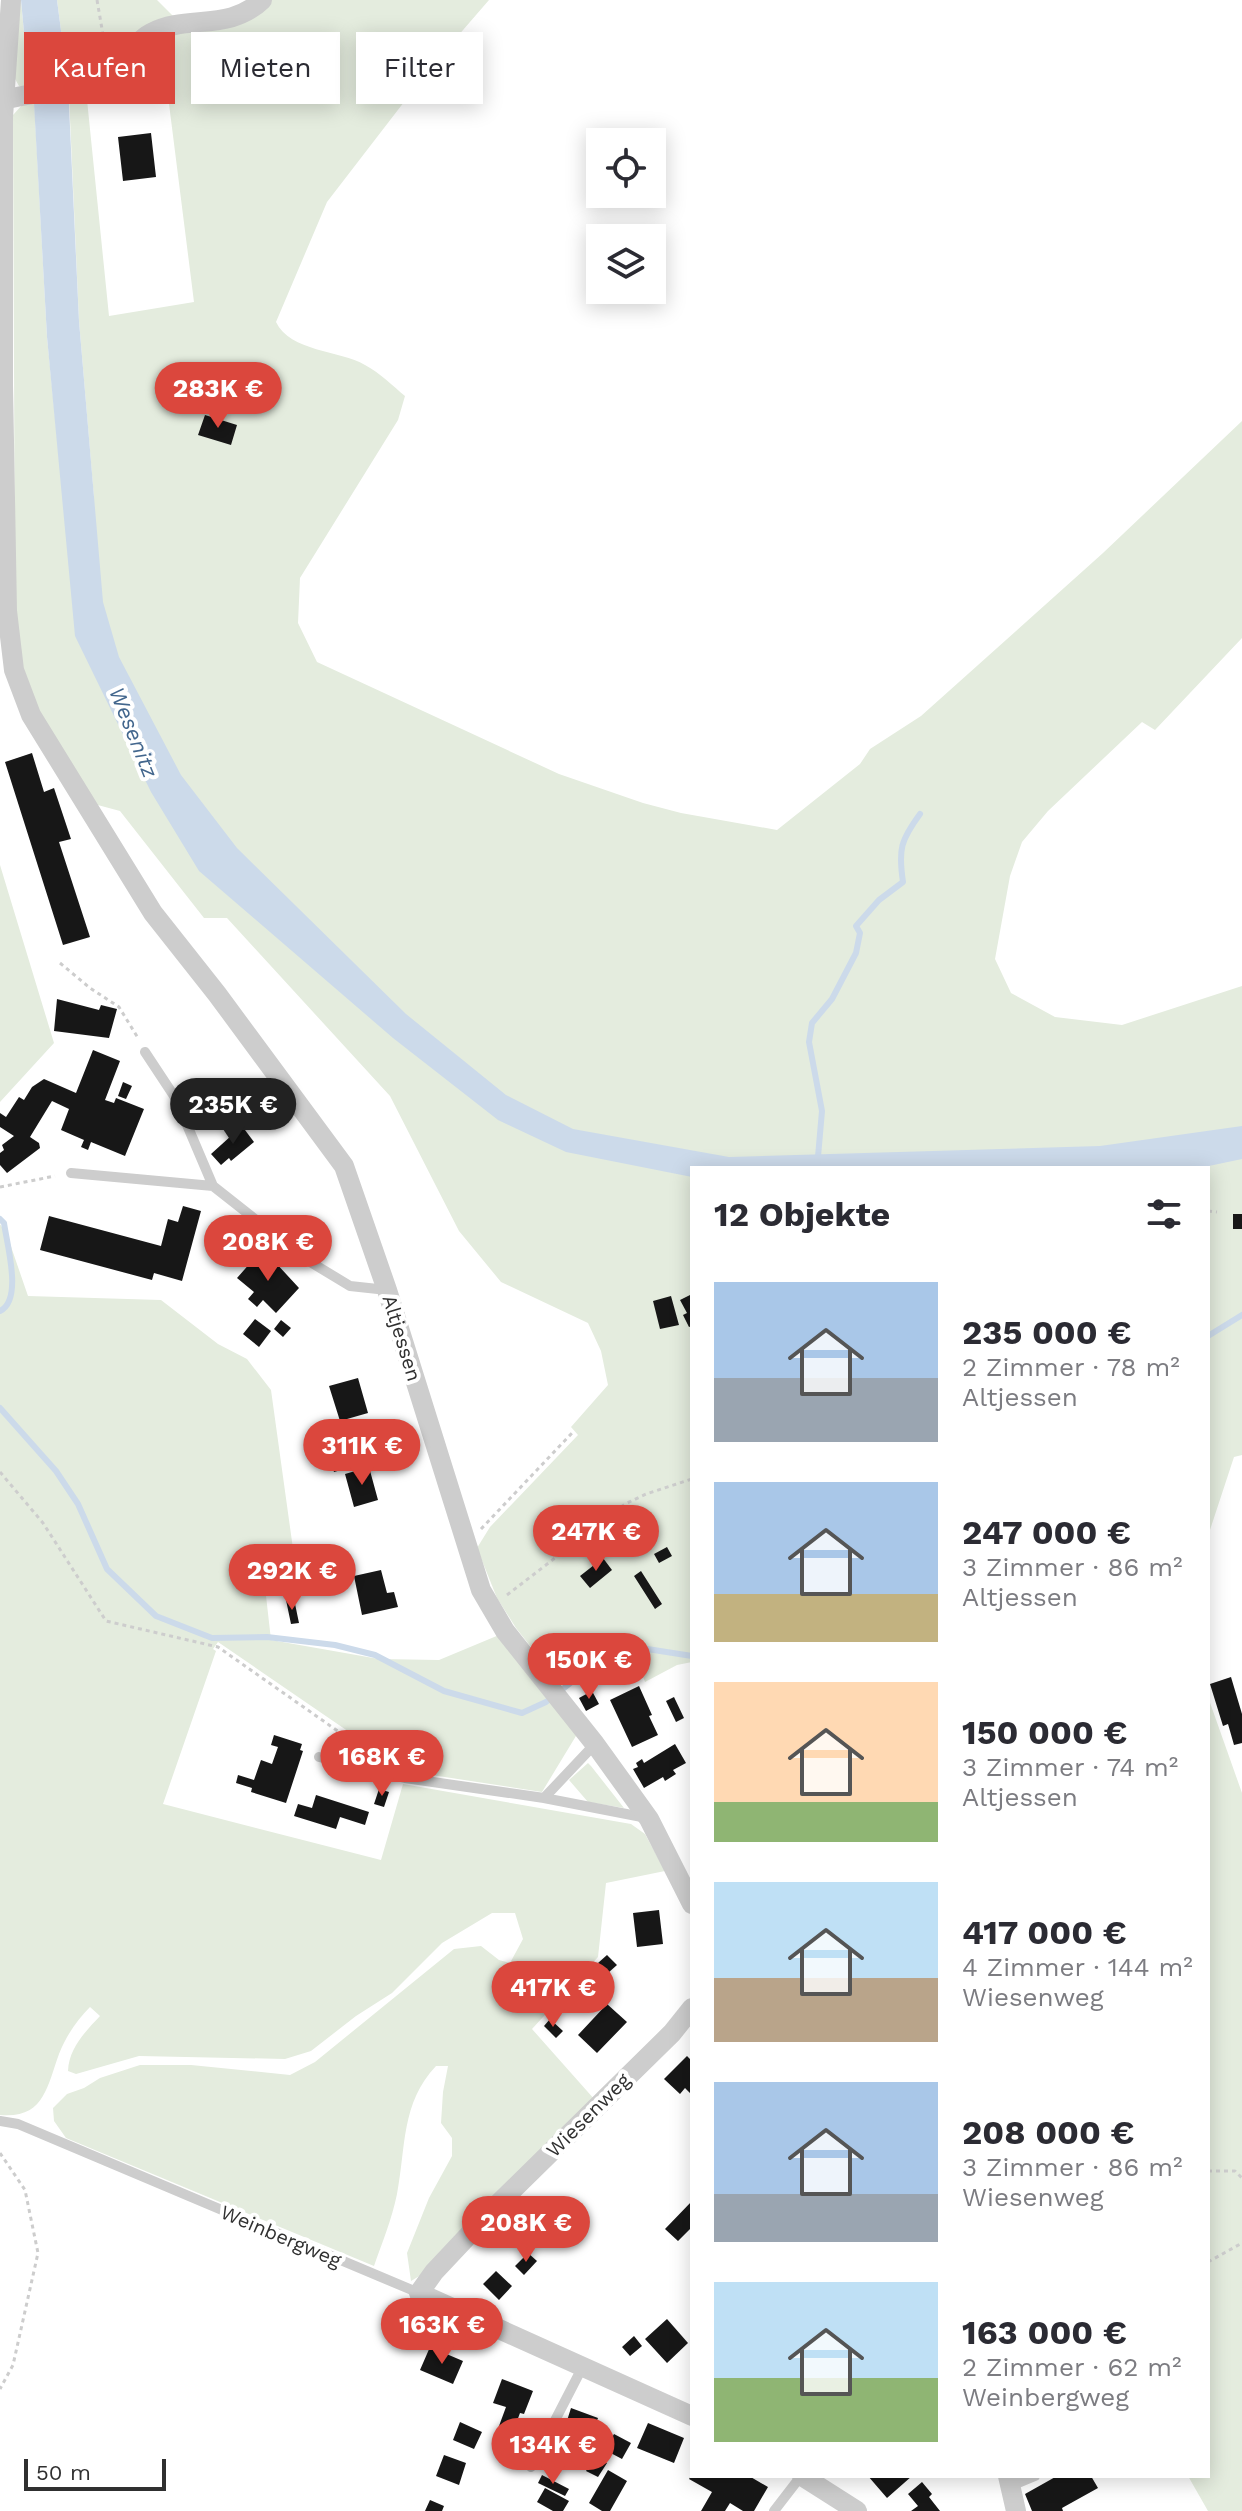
<!DOCTYPE html>
<html lang="de">
<head>
<meta charset="utf-8">
<style>
	body { margin:0; font-family:"Work Sans",sans-serif; background:#f7f7f7; color:#2b2b33; height:100vh; display:flex; flex-direction:column; font-size:30px; white-space:nowrap }
	* { box-sizing:border-box; margin:0 }
	p { font-size:26px; color:#7c7c81 }
	.icon { flex:none; width:44px; height:44px; fill:none; stroke:currentColor; stroke-width:2; stroke-linecap:round; stroke-linejoin:round }
	.map { position:relative; flex:1; overflow:hidden }
	.side { position:absolute; left:690px; top:1166px; width:520px; height:1312px; display:flex; flex-direction:column; background:#fff; border-radius:0px; box-shadow:0 4px 20px #0003 }
	.side>* { flex:none }
	.guide { position:absolute; left:24px; top:32px; width:546px; height:72px; display:flex; gap:16px }
	.tools { position:absolute; left:586px; top:128px; display:grid; gap:16px }
	.tools a { display:grid; place-items:center; width:80px; height:80px; border-radius:0px; background:#fff; box-shadow:0 4px 20px #0003; font-size:40px }
	.scale { position:absolute; left:24px; bottom:20px; width:142px; box-sizing:border-box; padding-left:8px; border:4px solid #303030; border-top:0; font-size:22px; line-height:28px; white-space:nowrap; color:#303030; -webkit-text-stroke:6px #fff; paint-order:stroke }
	.price { position:absolute; translate:-50% -68px; padding:0 18px; border-radius:28px; background:#db473d; color:#fff; font-size:26px; line-height:52px; filter:drop-shadow(0 2px 4px #0008) }
	.price::after { content:''; position:absolute; left:50%; top:48px; width:24px; height:18px; margin-left:-12px; background:inherit; clip-path:polygon(0 0,100% 0,50% 100%) }
	.price.selected { background:#222; color:#fff }
	ul { padding:0; list-style:none }
	li { display:flex; align-items:center; gap:24px; height:200px; padding:0 24px }
	li span { display:grid; place-items:center; flex:none; width:224px; height:160px; border-radius:0px; color:#555 }
	li>.icon { margin-inline-start:auto }
	span .icon { width:96px; height:96px; fill:#fffc; stroke-width:1 }
	li b { font-size:34px }
	h2 { display:flex; justify-content:space-between; align-items:center; height:96px; padding:0 24px; font-size:34px }
	.tag { padding:0 28px; border-radius:0px; background:#fff; box-shadow:0 4px 20px #0003; font-size:28px; line-height:72px }
	.tag.selected { background:#db473d; color:#fff }
	.map>svg:first-child { display:block }
	.green { fill:#e4ecde }
	.water { fill:#ccdaea }
	.lines { fill:none; stroke-linecap:round; stroke-linejoin:round }
	.stream { stroke:#ccdaea; stroke-width:6 }
	.building { fill:#171717 }
	.path { stroke:#cdcdcd; stroke-width:3; stroke-dasharray:4 4; stroke-linecap:butt }
	.service { stroke:#cdcdcd; stroke-width:10 }
	.minor { stroke:#cdcdcd; stroke-width:20 }
	.labels { text-anchor:middle; stroke-width:8; stroke-linejoin:round; paint-order:stroke }
	.street-label { font-size:20px; fill:#303030; stroke:#fff }
	.water-label { font-size:22px; font-style:italic; fill:#42668d; stroke:#fff }
</style>
</head>
<body>
<div class="map">
<svg width="1242" height="2511" viewBox="0 0 1242 2511">
	<rect width="100%" height="100%" fill="#fff"/>
	<path class="green" d="M18,0H21L27,65L33,86H19L14,77Z
		M57,0H157L177,20L102,72L68,84Z
		M268,0H489L431,67L327,202L276,322C290,352 340,350 365,365C380,373 393,386 405,396L398,420L300,578L298,623L317,662L559,774L643,803L681,813L777,830L860,764L870,749L921,716L1103,553L1242,421V638L1155,730L1142,722L1048,811L1022,842L1010,876L995,959L1011,993L1055,1017L1122,1025L1242,986V1455L1234,1457L1208,1536V1168H692V1662L677,1665L645,1682L632,1647L601,1650L561,1685L516,1628L497,1598L477,1548L490,1527L578,1435L571,1427L608,1385L601,1351L588,1323L501,1282L459,1231L390,1096L227,918H204L120,811L94,804L38,712L22,670L15,612L13,115L23,104L34,99L47,337L62,487L94,498L79,321L69,96L86,90L109,316L194,302L168,96L118,78L139,47Z
		M0,865L54,1043L0,1102Z
		M0,1224L7,1235L28,1296L161,1300L218,1344L247,1359L271,1390L294,1556L263,1569L271,1640L379,1659L439,1660L499,1635L579,1731L542,1792L406,1771L218,1642L213,1649L216,1651L163,1804L381,1860L403,1784L631,1824L645,1834L665,1871L606,1883L598,1957L532,2029L595,2100L426,2272L411,2281L407,2253L429,2198L452,2156V2138L441,2123L443,2092L448,2066H436C401,2103 406,2147 397,2194C392,2219 382,2243 374,2266L66,2138L54,2121L53,2108L67,2094L84,2088L100,2078L140,2065H191L290,2075L315,2062L454,1949L481,1946L499,1960L510,1963L523,1939L515,1913H492L442,1943L392,1993L356,2016L311,2051L285,2059L139,2056L76,2074L68,2071C69,2048 85,2032 100,2016L90,2007C77,2020 66,2036 59,2054C47,2087 44,2119 0,2115Z
		M1208,1697L1242,1793V2511H1208L1188,2476H1208Z
		M588,1763L591,1766L624,1808L588,1802L569,1780Z"/>
	<path class="water" d="M21,0H57L68,84L79,321L103,602L119,657L181,775L237,848L406,1014L506,1095L573,1129L729,1157L1100,1146L1242,1126V1159L1204,1167L1181,1168H692V1177L566,1152L498,1120L393,1038L199,871L151,792L75,636L47,337L33,86L27,65Z"/>
	<g class="lines">
		<path class="stream" d="M817,1168L822,1111L809,1042L812,1023L832,999L856,953L860,933L856,926L879,900L903,882C898,849 901,840 920,814
			M0,1219L4,1223C7,1245 23,1300 0,1311
			M1208,1336L1242,1315
			M0,1408L56,1471L78,1504L107,1569L156,1616L212,1638L267,1637L335,1645L375,1655L444,1691L522,1713L546,1702L608,1654L641,1648L692,1656"/>
	</g>
	<path class="building" d="M151,133L156,177L123,181L118,137Z
		M197,370L213,394L197,404L182,380Z
		M205,415L237,425L231,445L198,435Z
		M32,753L44,792L54,788L71,839L59,842L90,937L63,945L5,762Z
		M57,999L99,1010L101,1005L117,1009L109,1038L54,1031Z
		M93,1050L120,1061L105,1100L114,1103L116,1098L144,1109L125,1156L91,1142L88,1150L81,1147L84,1140L61,1130L69,1109L52,1101L30,1137L39,1143L40,1148L7,1173L0,1165V1153L4,1150L2,1145L14,1136L0,1127V1113L6,1117L19,1097L24,1100L32,1087L44,1079L76,1093Z
		M123,1082L132,1086L126,1099L118,1096Z
		M208,1103L227,1122L219,1130L213,1124L208,1128L196,1115Z
		M242,1126L254,1142L231,1161L229,1158L221,1165L211,1154Z
		M183,1206L201,1211L182,1281L154,1273L152,1280L40,1250L49,1216L161,1246L168,1219L178,1222Z
		M1233,1214H1242V1229H1233Z
		M260,1252L273,1264L275,1262L299,1288L276,1313L263,1300L257,1307L248,1299L254,1292L237,1278Z
		M692,1294V1326L689,1327L683,1315L687,1313L680,1300Z
		M671,1296L679,1325L660,1329L653,1301Z
		M255,1319L271,1331L259,1347L243,1334Z
		M281,1320L291,1328L283,1337L274,1329Z
		M358,1378L368,1413L340,1421L329,1386Z
		M351,1450L355,1466L334,1472L329,1457Z
		M369,1467L378,1500L354,1507L345,1474Z
		M667,1547L672,1556L659,1563L654,1554Z
		M603,1558L612,1570L590,1588L580,1576Z
		M340,1566L343,1578L319,1584L316,1573Z
		M381,1570L387,1593L394,1592L398,1607L362,1615L354,1576Z
		M641,1571L662,1604L655,1609L634,1576Z
		M294,1599L299,1623L291,1624L286,1600Z
		M1231,1677L1242,1714V1743L1234,1745L1228,1724L1223,1726L1210,1684Z
		M639,1686L652,1715L649,1716L658,1735L632,1747L610,1700Z
		M592,1691L599,1704L586,1711L579,1698Z
		M674,1697L684,1718L676,1722L666,1701Z
		M274,1735L302,1744L300,1750L303,1751L286,1803L251,1792L252,1788L236,1783L238,1775L254,1780L261,1760L272,1764L278,1747L271,1745Z
		M675,1744L686,1763L673,1770L676,1774L665,1781L663,1777L644,1788L633,1769L638,1767L636,1763L642,1759L644,1763Z
		M379,1789L389,1792L384,1807L374,1804Z
		M316,1795L369,1812L365,1825L340,1817L336,1829L294,1816L298,1804L312,1808Z
		M659,1910L663,1944L637,1947L633,1913Z
		M607,1955L617,1965L608,1973L598,1963Z
		M607,2004L627,2022L597,2053L578,2035Z
		M550,2019L563,2031L556,2038L544,2026Z
		M687,2056L692,2061V2095L685,2088L680,2094L664,2079Z
		M566,2200L581,2214L565,2233L549,2220Z
		M692,2201V2227L678,2241L665,2229Z
		M528,2253L537,2261L524,2275L515,2266Z
		M496,2271L512,2286L499,2300L483,2284Z
		M667,2319L688,2343L667,2363L645,2339Z
		M634,2336L642,2346L630,2356L622,2347Z
		M430,2347L463,2361L453,2384L420,2370Z
		M502,2379L533,2391L524,2414L520,2413L517,2421L526,2424L522,2435L499,2426L506,2407L493,2403Z
		M571,2408L598,2418L591,2436L565,2427Z
		M460,2422L482,2432L474,2449L453,2440Z
		M648,2423L684,2438L674,2463L637,2448Z
		M614,2434L631,2443L622,2459L605,2450Z
		M444,2455L466,2463L459,2485L436,2476Z
		M595,2456L607,2463L598,2477L586,2471Z
		M608,2470L627,2481L610,2511H602L589,2503Z
		M542,2475L569,2489L565,2496L538,2483Z
		M691,2476H749L768,2487L754,2511H743L730,2503L725,2511H701L712,2492L689,2479Z
		M868,2476H912L887,2498Z
		M1057,2476H1091L1098,2488L1062,2508L1063,2511H1032L1025,2494Z
		M922,2482L932,2494L929,2497L940,2511H911L918,2506L908,2494Z
		M545,2488L569,2501L563,2511H553L537,2502Z
		M430,2500L444,2506L442,2511H425Z"/>
	<g class="lines">
		<path class="path" d="M97,0L106,52
			M60,963L90,988L119,1007L138,1038
			M0,1187L55,1176
			M1208,1211L1217,1212
			M0,1472L43,1523L106,1621L218,1647L369,1753
			M481,1529L572,1433
			M507,1595L625,1504L646,1494L692,1479
			M0,2153L25,2190L38,2253L13,2365L0,2389
			M1208,2171H1235L1242,2178
			M1208,2262L1242,2243"/>
		<path class="service" d="M145,1052L176,1099L213,1186
			M71,1173L213,1186L307,1260L350,1286L387,1290
			M319,1757L405,1778L544,1798L647,1818
			M544,1798L595,1744
			M0,2121L18,2124L419,2293
			M531,2467L582,2368
			M1011,2486L1035,2476
			M774,2511L801,2476"/>
		<path class="minor" d="M11,0L3,117V385L7,611L14,670L31,715L153,913L217,994L344,1166L387,1290L481,1590L505,1631L595,1744L649,1819L692,1904
			M5,100C38,90 76,93 107,76C125,67 132,43 151,33C187,14 229,32 262,0
			M692,2008L672,2033L496,2206L434,2272L419,2293L692,2416
			M802,2476L857,2511
			M1008,2476L1016,2511"/>
	</g>
	<g class="labels">
		<g class="street-label">
			<text transform="translate(402 1338) rotate(73)" y="7">Altjessen</text>
			<text transform="translate(588 2115) rotate(-45)" y="7">Wiesenweg</text>
			<text transform="translate(281 2236) rotate(23)" y="7">Weinbergweg</text>
		</g>
		<g class="water-label">
			<text transform="translate(134 732) rotate(68)" y="8">Wesenitz</text>
		</g>
	</g>
</svg>
<div class="tools">
<a><svg class="icon" aria-label="locate" viewBox="0 0 24 24"><circle cx="12" cy="12" r="6"/><path d="M12 2v4M12 18v4M2 12h4M18 12h4"/></svg></a>
<a><svg class="icon" aria-label="layers" viewBox="0 0 24 24"><path d="M12 4l9 5-9 5-9-5zM3 14l9 5 9-5"/></svg></a>
</div>
<div class="scale">50 m</div>
<b class="price" style="left:218px;top:430px">283K €</b>
<b class="price selected" style="left:233px;top:1146px">235K €</b>
<b class="price" style="left:268px;top:1283px">208K €</b>
<b class="price" style="left:362px;top:1487px">311K €</b>
<b class="price" style="left:596px;top:1573px">247K €</b>
<b class="price" style="left:292px;top:1612px">292K €</b>
<b class="price" style="left:589px;top:1701px">150K €</b>
<b class="price" style="left:382px;top:1798px">168K €</b>
<b class="price" style="left:553px;top:2029px">417K €</b>
<b class="price" style="left:526px;top:2264px">208K €</b>
<b class="price" style="left:442px;top:2366px">163K €</b>
<b class="price" style="left:553px;top:2486px">134K €</b>
<div class="guide">
<a class="tag selected">Kaufen</a>
<a class="tag">Mieten</a>
<a class="tag">Filter</a>
</div>
<section class="side">
<h2>12 Objekte<svg class="icon" aria-label="filters" viewBox="0 0 24 24"><path d="M4 7h16M4 17h16"/><circle cx="9" cy="7" r="2"/><circle cx="15" cy="17" r="2"/></svg></h2>
<ul>
<li><span style="background:linear-gradient(#a9c7e8 60%,#9aa5b1 0)"><svg class="icon" aria-label="home" viewBox="0 0 24 24"><path d="M3 11l9-7 9 7M6 9v11h12V9"/></svg></span><div><b>235 000 €</b><p>2 Zimmer · 78 m²</p><p>Altjessen</p></div></li>
<li><span style="background:linear-gradient(#a9c7e8 70%,#c2b280 0)"><svg class="icon" aria-label="home" viewBox="0 0 24 24"><path d="M3 11l9-7 9 7M6 9v11h12V9"/></svg></span><div><b>247 000 €</b><p>3 Zimmer · 86 m²</p><p>Altjessen</p></div></li>
<li><span style="background:linear-gradient(#ffd9b3 75%,#8fb573 0)"><svg class="icon" aria-label="home" viewBox="0 0 24 24"><path d="M3 11l9-7 9 7M6 9v11h12V9"/></svg></span><div><b>150 000 €</b><p>3 Zimmer · 74 m²</p><p>Altjessen</p></div></li>
<li><span style="background:linear-gradient(#bfe0f5 60%,#b9a48a 0)"><svg class="icon" aria-label="home" viewBox="0 0 24 24"><path d="M3 11l9-7 9 7M6 9v11h12V9"/></svg></span><div><b>417 000 €</b><p>4 Zimmer · 144 m²</p><p>Wiesenweg</p></div></li>
<li><span style="background:linear-gradient(#a9c7e8 70%,#9aa5b1 0)"><svg class="icon" aria-label="home" viewBox="0 0 24 24"><path d="M3 11l9-7 9 7M6 9v11h12V9"/></svg></span><div><b>208 000 €</b><p>3 Zimmer · 86 m²</p><p>Wiesenweg</p></div></li>
<li><span style="background:linear-gradient(#bfe0f5 60%,#8fb573 0)"><svg class="icon" aria-label="home" viewBox="0 0 24 24"><path d="M3 11l9-7 9 7M6 9v11h12V9"/></svg></span><div><b>163 000 €</b><p>2 Zimmer · 62 m²</p><p>Weinbergweg</p></div></li>
</ul>
</section>
</div>
</body>
</html>
